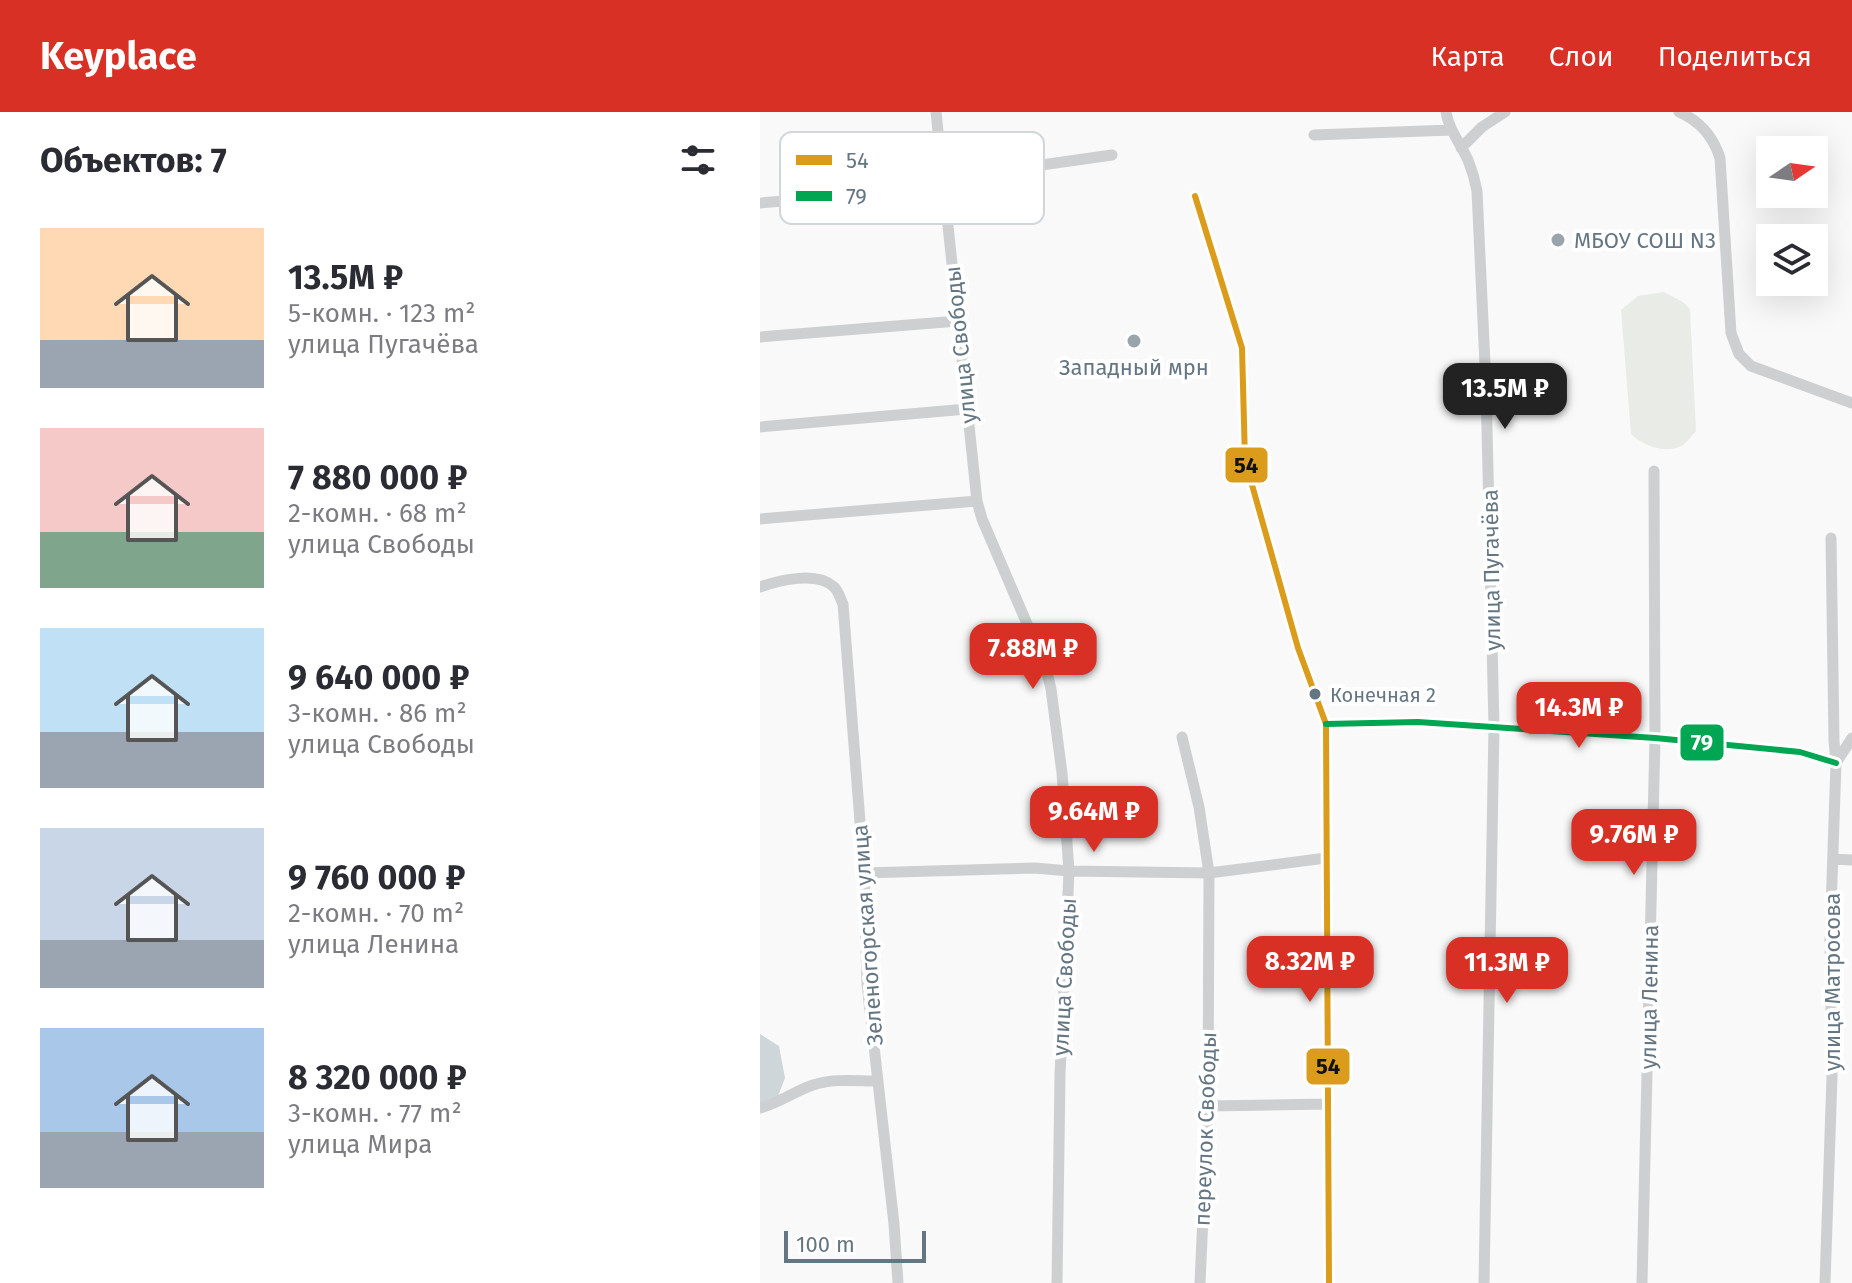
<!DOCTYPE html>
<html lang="ru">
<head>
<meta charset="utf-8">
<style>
	body { margin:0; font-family:"Fira Sans",sans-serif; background:#f7f7f7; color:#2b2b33; height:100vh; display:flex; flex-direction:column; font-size:30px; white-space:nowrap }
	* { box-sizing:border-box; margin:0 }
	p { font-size:26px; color:#7c7c81 }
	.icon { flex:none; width:44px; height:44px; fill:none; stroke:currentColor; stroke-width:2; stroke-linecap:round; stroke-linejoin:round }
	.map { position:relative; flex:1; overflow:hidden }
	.drawer { display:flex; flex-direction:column; background:#fff; width:760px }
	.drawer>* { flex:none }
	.needle { width:52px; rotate:77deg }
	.fabs { position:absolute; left:996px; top:24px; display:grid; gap:16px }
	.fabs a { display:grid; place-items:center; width:72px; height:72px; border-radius:0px; background:#fff; box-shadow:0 8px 32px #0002; font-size:40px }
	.scale { position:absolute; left:24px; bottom:20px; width:142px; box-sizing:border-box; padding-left:8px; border:4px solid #657683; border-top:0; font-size:22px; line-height:28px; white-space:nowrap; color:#657683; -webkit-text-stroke:6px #fff; paint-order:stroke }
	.price { position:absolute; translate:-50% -68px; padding:0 18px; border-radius:16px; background:#d93025; color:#fff; font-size:26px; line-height:52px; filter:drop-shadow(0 2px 4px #0008) }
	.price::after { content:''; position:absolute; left:50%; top:48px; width:24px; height:18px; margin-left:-12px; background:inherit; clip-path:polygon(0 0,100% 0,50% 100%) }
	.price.on { background:#222; color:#fff }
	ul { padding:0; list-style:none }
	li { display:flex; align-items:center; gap:24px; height:200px; padding:0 40px }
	li span { display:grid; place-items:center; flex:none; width:224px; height:160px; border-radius:0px; color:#555 }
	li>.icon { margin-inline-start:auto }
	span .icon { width:96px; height:96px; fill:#fffc; stroke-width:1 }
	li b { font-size:34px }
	h2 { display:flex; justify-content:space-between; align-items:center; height:96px; padding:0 40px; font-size:34px }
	header { display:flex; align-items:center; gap:48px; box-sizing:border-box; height:112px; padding:0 40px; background:#d93025; color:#fff }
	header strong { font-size:38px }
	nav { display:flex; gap:44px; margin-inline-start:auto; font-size:28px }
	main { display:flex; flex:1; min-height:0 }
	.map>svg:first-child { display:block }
	.green { fill:#e8ebe6 }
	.water { fill:#ced6d9 }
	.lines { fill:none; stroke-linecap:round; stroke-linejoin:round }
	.minor { stroke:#cecfd0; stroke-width:11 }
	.bus-1-casing { stroke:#fff; stroke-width:12 }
	.bus-2-casing { stroke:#fff; stroke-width:12 }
	.bus-1 { stroke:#da9c1a; stroke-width:6 }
	.bus-2 { stroke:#00a651; stroke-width:6 }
	.poi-dot { fill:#99a4ac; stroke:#fff; stroke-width:3 }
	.bus-dot { fill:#657683; stroke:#fff; stroke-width:3 }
	.labels { text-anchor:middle; stroke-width:8; stroke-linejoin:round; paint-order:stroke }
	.bus-label { font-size:20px; fill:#657683; stroke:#fff; text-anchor:start }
	.poi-label { font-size:22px; fill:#657683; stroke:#fff; text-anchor:start }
	.street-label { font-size:22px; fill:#657683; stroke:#fff }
	.key { fill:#fff; stroke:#d1d6da; stroke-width:2 }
	.key-label { font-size:22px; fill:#657683 }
	.line-badge { stroke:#fff; stroke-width:3 }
	.badge-label { font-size:22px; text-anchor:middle; font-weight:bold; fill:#fff }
	.pale-badge-label { font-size:22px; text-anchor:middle; font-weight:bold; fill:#111 }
</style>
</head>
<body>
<header>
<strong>Keyplace</strong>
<nav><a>Карта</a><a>Слои</a><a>Поделиться</a></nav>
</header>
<main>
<section class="drawer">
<h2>Объектов: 7<svg class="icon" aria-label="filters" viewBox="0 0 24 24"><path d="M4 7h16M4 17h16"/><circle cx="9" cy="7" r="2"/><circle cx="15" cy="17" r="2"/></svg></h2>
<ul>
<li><span style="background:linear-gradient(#ffd9b3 70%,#9aa5b1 0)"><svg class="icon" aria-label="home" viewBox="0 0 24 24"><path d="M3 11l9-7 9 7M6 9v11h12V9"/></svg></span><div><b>13.5M ₽</b><p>5-комн. · 123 m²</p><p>улица Пугачёва</p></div></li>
<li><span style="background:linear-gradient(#f6c9c9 65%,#7fa58c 0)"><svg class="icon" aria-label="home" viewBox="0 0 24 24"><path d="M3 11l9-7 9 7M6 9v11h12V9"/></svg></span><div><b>7 880 000 ₽</b><p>2-комн. · 68 m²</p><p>улица Свободы</p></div></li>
<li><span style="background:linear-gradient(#bfe0f5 65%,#9aa5b1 0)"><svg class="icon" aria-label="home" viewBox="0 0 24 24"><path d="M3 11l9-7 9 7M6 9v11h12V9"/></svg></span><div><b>9 640 000 ₽</b><p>3-комн. · 86 m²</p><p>улица Свободы</p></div></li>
<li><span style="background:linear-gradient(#c9d6e8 70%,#9aa5b1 0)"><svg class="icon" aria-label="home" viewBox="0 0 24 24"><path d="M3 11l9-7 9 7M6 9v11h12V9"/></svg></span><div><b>9 760 000 ₽</b><p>2-комн. · 70 m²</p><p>улица Ленина</p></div></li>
<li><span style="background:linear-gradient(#a9c7e8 65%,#9aa5b1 0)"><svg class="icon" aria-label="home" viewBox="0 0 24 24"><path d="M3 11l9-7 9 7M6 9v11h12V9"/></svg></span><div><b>8 320 000 ₽</b><p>3-комн. · 77 m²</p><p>улица Мира</p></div></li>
</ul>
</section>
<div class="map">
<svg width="1092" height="1171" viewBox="0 0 1092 1171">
	<rect width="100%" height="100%" fill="#f9f9f9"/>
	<path class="green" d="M904,180L923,190L930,197L936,319C931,324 927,331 921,334C905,342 883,334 871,322L861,198L878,184Z"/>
	<path class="water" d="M0,922L19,934L25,966L18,984L0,991Z"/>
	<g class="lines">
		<path class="minor" d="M176,0L217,389L222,407L286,556L291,577L302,661L309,759L300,963L297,1171
			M686,0C689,18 700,31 708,48C712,58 715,68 717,79L726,274L734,615L724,1171
			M919,0C940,9 953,24 960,46L971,221L979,242L991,254L1092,291
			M554,23L691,18
			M701,36L722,15L745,0
			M183,67L352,43
			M435,84L482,236L485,348L538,536L566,612L569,1171
			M0,91L184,76
			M0,225L198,209
			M0,315L207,297
			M0,407L217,389
			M0,475C20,468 57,459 74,475C79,480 80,486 83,492L104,761L107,872L134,1112L138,1171
			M566,612L658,610L895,626L1040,640L1076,651
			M422,625L439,695L449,761L448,994L440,1171
			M1076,651L1092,626
			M1073,747L1092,748
			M104,761L275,756L309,759L449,761L566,746
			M448,994L568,992
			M0,996C19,991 35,979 53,973C74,966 96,969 118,969
			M882,1171L895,626L894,359
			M1065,1171L1072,965L1070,827L1076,651L1074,629L1071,426"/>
		<g class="bus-1-casing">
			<path id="bus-1" d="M435,84L482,236L485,348L538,536L566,612L569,1171"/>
		</g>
		<g class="bus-2-casing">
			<path id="bus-2" d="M566,612L658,610L895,626L1040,640L1076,651"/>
		</g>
		<use href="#bus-1" class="bus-1"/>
		<use href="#bus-2" class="bus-2"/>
	</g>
	<g class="poi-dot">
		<circle cx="798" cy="128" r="8"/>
		<circle cx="374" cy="229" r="8"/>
	</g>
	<circle class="bus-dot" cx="555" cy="582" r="7"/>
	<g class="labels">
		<g class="bus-label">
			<text x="570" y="590">Конечная 2</text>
		</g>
		<g class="poi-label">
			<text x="814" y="136">МБОУ СОШ N3</text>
			<text x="374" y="263" text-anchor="middle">Западный мрн</text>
		</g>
		<g class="street-label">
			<text transform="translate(200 233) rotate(-96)" y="8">улица Свободы</text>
			<text transform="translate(731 458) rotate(-91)" y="8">улица Пугачёва</text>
			<text transform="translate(107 823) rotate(-94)" y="8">Зеленогорская улица</text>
			<text transform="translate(304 865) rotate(-87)" y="8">улица Свободы</text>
			<text transform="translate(1072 870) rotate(-90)" y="8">улица Матросова</text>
			<text transform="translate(889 885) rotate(-89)" y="8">улица Ленина</text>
			<text transform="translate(445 1017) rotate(-88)" y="8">переулок Свободы</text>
		</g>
	</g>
	<rect x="20" y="20" width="264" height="92" rx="12" class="key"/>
	<rect x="36" y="43" width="36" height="10" fill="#da9c1a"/>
	<rect x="36" y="79" width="36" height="10" fill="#00a651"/>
	<g class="key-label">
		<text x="86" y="56">54</text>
		<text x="86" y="92">79</text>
	</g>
	<g class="line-badge">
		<rect x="464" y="334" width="45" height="38" rx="8" fill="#da9c1a"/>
		<rect x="919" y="611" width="46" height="39" rx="8" fill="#00a651"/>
		<rect x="545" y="935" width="46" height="39" rx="8" fill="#da9c1a"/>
	</g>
	<g class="badge-label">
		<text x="942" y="638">79</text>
	</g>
	<g class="pale-badge-label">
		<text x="486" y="361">54</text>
		<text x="568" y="962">54</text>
	</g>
</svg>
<div class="fabs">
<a><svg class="needle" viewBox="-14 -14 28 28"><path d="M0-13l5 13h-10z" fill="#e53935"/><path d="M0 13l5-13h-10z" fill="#7c7c81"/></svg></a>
<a><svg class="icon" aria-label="layers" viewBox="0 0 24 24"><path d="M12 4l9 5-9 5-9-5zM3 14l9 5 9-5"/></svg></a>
</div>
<div class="scale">100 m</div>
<b class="price on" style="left:745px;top:319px">13.5M ₽</b>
<b class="price" style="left:273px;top:579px">7.88M ₽</b>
<b class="price" style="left:819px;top:638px">14.3M ₽</b>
<b class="price" style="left:334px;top:742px">9.64M ₽</b>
<b class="price" style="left:874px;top:765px">9.76M ₽</b>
<b class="price" style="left:550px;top:892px">8.32M ₽</b>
<b class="price" style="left:747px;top:893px">11.3M ₽</b>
</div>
</main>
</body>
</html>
